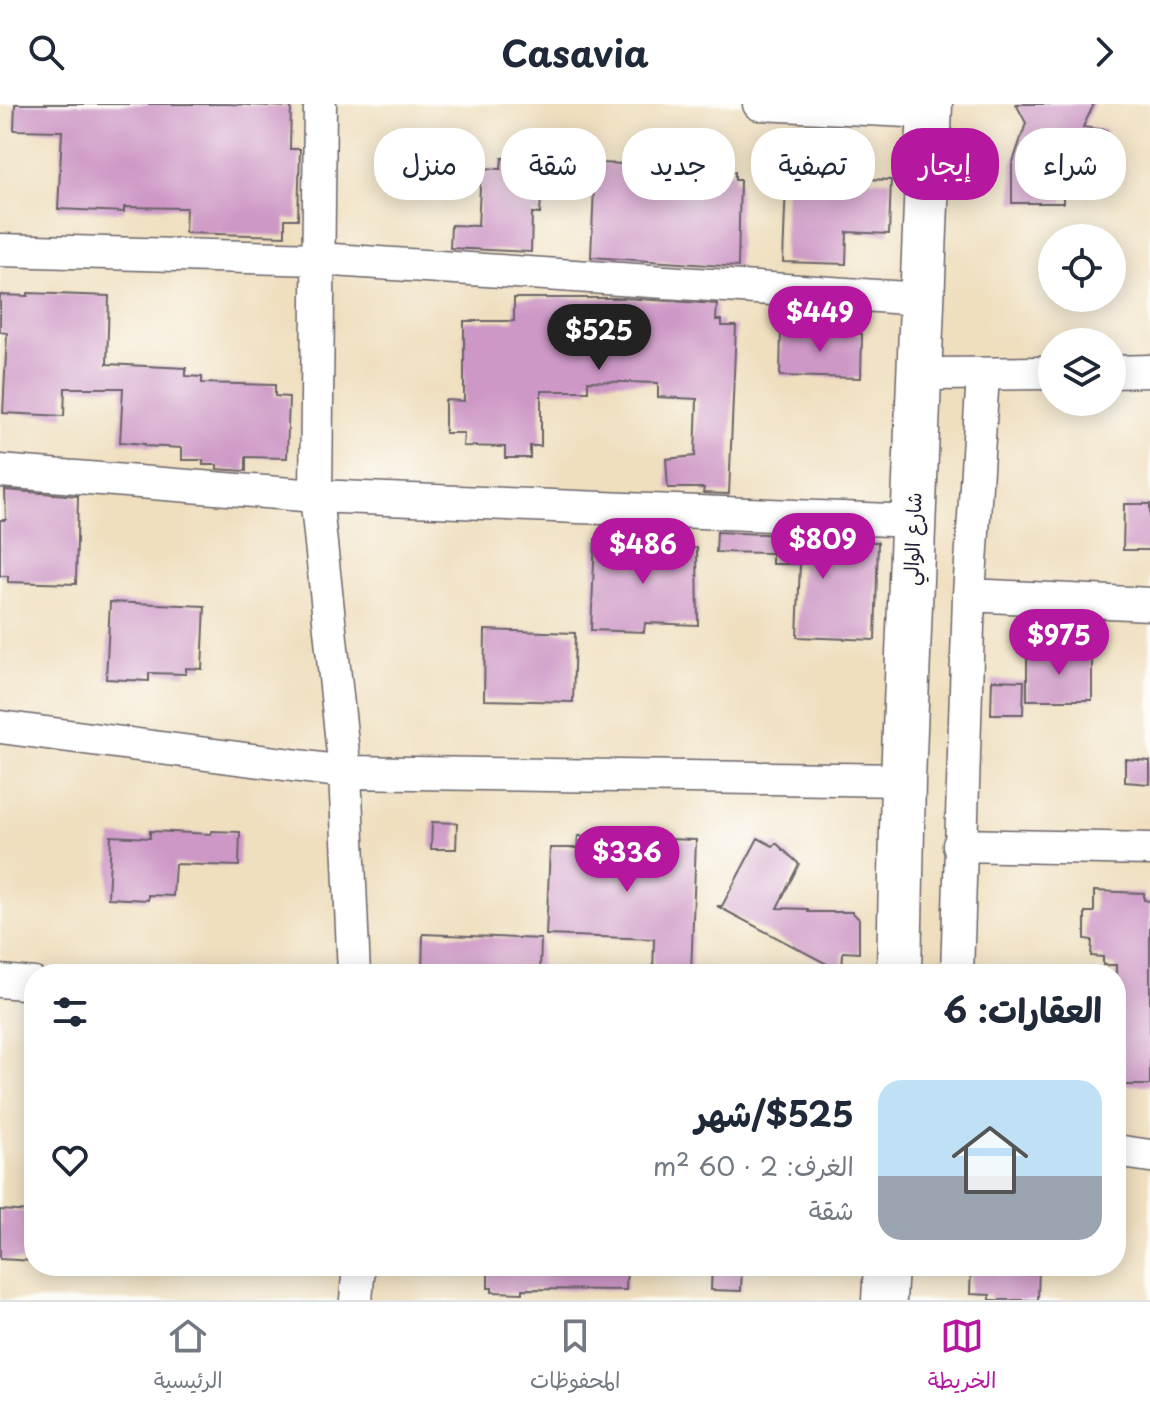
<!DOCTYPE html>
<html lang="ar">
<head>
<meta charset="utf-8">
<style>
	body { margin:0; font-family:"Playpen Sans","Playpen Sans Arabic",sans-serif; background:#f2f2f3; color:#1f2937; direction:rtl; height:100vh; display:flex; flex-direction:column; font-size:30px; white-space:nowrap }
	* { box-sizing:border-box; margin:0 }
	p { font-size:26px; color:#747a83 }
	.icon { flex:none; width:44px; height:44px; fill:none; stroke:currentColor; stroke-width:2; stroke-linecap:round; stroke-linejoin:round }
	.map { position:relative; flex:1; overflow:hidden; direction:ltr }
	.sheet { position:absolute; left:24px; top:860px; width:1102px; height:312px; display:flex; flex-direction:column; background:#fff; border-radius:32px; box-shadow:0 4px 20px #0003; direction:rtl }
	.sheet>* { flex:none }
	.top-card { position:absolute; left:24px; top:24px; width:1102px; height:72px; direction:rtl; display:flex; gap:16px }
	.buttons { position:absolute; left:1038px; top:120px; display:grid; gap:16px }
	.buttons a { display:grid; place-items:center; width:88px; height:88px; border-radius:50%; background:#fff; box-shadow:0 4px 20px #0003; font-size:40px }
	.price { position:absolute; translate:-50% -68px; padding:0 18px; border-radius:28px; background:#b5179e; color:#fff; font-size:26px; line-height:52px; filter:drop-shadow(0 2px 4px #0008) }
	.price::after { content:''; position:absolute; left:50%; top:48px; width:24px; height:18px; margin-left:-12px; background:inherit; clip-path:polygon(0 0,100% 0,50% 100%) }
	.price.active { background:#222; color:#fff }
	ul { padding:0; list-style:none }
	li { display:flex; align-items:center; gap:24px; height:200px; padding:0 24px }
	li span { display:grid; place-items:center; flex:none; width:224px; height:160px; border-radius:24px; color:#555 }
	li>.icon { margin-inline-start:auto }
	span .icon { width:96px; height:96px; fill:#fffc; stroke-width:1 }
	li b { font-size:34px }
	h2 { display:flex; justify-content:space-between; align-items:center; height:96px; padding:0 24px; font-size:34px }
	.tag { padding:0 28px; border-radius:32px; background:#fff; box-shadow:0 4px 20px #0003; font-size:28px; line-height:72px }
	.tag.active { background:#b5179e; color:#fff }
	header { display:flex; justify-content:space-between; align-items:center; height:104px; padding:0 24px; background:#fff; font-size:36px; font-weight:700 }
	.tabs { display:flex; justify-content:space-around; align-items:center; height:112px; border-top:2px solid #e0e1e3; background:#fff; font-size:22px; color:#747a83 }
	.tabs a { display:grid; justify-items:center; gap:4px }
	.tabs .active { color:#b5179e }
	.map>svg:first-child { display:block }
	.building { fill:#cd97c6 }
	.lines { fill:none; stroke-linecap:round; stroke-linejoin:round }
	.minor-casing { stroke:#6a6469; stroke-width:35 }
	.secondary-casing { stroke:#6a6469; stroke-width:47 }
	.minor { stroke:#fff; stroke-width:32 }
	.secondary { stroke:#fff; stroke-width:44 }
	.labels { text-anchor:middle; stroke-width:7; stroke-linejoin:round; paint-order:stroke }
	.street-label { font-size:20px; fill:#22223b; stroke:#fdfcf7 }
</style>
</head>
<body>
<header><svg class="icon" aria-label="forward" viewBox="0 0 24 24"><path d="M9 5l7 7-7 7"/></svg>Casavia<svg class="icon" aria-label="search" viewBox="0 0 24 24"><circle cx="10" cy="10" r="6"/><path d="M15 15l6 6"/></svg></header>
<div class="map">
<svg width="1150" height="1196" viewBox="0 0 1150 1196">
	<rect width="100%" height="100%" fill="#fdfcf7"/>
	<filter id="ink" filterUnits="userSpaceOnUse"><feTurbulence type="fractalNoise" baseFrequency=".0125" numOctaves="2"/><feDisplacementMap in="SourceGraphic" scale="16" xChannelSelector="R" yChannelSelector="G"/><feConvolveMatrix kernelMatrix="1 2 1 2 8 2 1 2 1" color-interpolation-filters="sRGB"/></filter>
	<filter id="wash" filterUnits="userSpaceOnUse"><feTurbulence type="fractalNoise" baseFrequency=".006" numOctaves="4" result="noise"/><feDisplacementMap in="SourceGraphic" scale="32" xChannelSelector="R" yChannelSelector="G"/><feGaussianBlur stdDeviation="1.8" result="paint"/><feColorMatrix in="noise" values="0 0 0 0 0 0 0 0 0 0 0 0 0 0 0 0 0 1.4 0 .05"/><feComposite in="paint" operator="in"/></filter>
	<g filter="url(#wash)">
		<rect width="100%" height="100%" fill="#efdfbf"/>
		<g id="blocks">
			<path class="building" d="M15,0H228L291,3L290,45H300L298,115H285V132L185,129L186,104L124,103V108L58,105L62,27L14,26Z
				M1016,0H1094L1083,23L1106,26L1101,75L1063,55V99H1012V61L1026,19Z
				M502,54L543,56L540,110L532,109L531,148L450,144L451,121L478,122L481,64L501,65Z
				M595,59L627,60V64L735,68V76H740L738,163L591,153Z
				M819,73L891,76L889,130L847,128L846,160L783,158L786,78L819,79Z
				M28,189L109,192L107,260L186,264V272L202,273V279L275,281V292L289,293L287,354L246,353V367L217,365V361H203V356H182V344L145,342V340L120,338L123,284H65L64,312L3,309L7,229L0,228V191L28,192Z
				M514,194H622L717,200L716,216H722V222H736L729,390L703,389L704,384H668L666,355L695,352L697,295L658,293V279L588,277V287H541V342H530V354H505V343L463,342L464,329H445V296L464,297V217H514Z
				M781,224L862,230L861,274L780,272Z
				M5,386L78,392L76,480L8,478V472H0V416H6Z
				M1124,400H1150V446H1123Z
				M717,428L785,431V435L878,438L875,536L797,533L800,460H772V449L716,448Z
				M595,435L627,436V442L697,444L698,521L645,519L644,528L591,526Z
				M110,498L205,502L202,565L186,564V570L149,569V577L106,575Z
				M485,526L575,529L573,598L484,596Z
				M1027,549L1092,550V596H1027Z
				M992,576L1024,577L1023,610H991Z
				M1125,655L1150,657V680L1125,678Z
				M432,718L457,719L456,745H431Z
				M150,727L211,730L212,727L240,728L239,762L175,760L173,792L148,791V796L108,794L111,732L150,734Z
				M578,732L696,736L691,870H653L654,835L546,831L550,744H577Z
				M758,734L773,742L776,739L799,760L777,804L808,805V808H852L859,815V849L843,848L842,868L717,802H722Z
				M1094,787L1144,789V796L1150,797V981H1116V861H1103V853L1091,852L1092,836L1085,835V808H1094Z
				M423,830L541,835L540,870H422Z
				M0,1106L34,1108V1157L0,1155Z
				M488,1162H627L626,1186L523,1185V1189L492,1188V1184H488Z
				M712,1162H742L741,1187L711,1186Z
				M971,1162H1039L1038,1196H990V1191L970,1190Z"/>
		</g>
	</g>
	<g filter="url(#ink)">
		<use href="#blocks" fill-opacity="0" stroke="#6a6469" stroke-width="2"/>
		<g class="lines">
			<g class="minor-casing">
				<path id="minor" d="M320,0L316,392L345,668L354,870
					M759,0L930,8
					M0,146L318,155L922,195
					M1112,268L1150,267
					M919,276L931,270L1052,269
					M0,367L316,392L914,417
					M969,491L1150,500
					M0,623L345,668L903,676
					M959,741L1150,745
					M957,870L969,491L983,271
					M0,877L34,880
					M1116,1047L1150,1052
					M356,1196L359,1162"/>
			</g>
			<g class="secondary-casing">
				<path id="secondary" d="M899,870L903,676L930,0
					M884,1196L886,1162"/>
			</g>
			<use href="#minor" class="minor"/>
			<use href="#secondary" class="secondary"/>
		</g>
	</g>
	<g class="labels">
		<g class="street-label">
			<text transform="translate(913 435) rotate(-88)" y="7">شارع الوالي</text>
		</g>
	</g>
</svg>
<div class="buttons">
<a><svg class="icon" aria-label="locate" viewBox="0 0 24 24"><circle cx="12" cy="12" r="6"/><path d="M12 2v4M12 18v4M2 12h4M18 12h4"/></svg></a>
<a><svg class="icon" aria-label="layers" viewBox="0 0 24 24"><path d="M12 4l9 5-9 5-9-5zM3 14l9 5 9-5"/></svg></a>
</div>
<b class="price" style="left:820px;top:250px">$449</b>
<b class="price active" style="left:599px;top:268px">$525</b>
<b class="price" style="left:823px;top:477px">$809</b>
<b class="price" style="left:643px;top:482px">$486</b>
<b class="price" style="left:1059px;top:573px">$975</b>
<b class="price" style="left:627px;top:790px">$336</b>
<div class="top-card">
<a class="tag">شراء</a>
<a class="tag active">إيجار</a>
<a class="tag">تصفية</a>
<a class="tag">جديد</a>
<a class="tag">شقة</a>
<a class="tag">منزل</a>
</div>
<section class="sheet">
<h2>العقارات: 6<svg class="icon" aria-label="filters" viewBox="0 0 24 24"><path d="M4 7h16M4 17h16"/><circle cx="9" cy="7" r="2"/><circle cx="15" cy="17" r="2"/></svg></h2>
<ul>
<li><span style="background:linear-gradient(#bfe0f5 60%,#9aa5b1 0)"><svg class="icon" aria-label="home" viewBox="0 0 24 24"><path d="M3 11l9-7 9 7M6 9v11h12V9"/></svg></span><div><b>$525/شهر</b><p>الغرف: 2 · 60 m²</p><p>شقة</p></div><svg class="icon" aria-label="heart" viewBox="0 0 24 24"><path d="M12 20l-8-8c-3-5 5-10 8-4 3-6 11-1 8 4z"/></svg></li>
</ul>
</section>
</div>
<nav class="tabs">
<a class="active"><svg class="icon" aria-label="map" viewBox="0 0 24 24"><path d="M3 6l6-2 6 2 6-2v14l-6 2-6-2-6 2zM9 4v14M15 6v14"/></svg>الخريطة</a>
<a><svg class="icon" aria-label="saved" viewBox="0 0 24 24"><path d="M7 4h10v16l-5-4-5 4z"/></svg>المحفوظات</a>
<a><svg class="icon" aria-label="home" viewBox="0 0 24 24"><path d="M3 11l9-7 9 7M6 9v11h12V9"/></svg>الرئيسية</a>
</nav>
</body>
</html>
